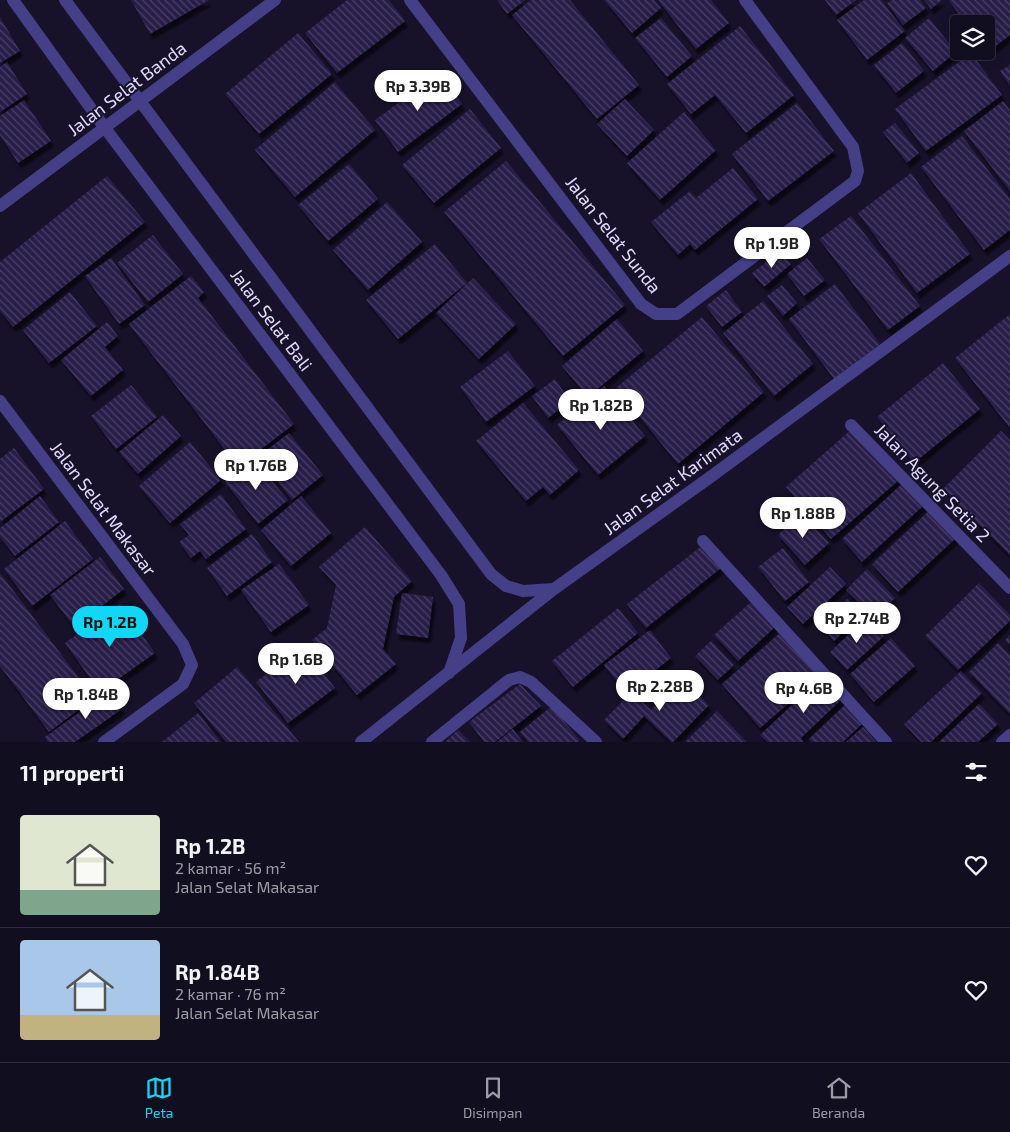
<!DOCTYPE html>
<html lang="id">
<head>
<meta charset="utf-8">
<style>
	body { margin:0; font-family:"Exo 2",sans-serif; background:#1a1729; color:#f1f3f6; height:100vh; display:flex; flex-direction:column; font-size:19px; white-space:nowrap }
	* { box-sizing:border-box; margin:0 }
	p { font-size:16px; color:#9c9ca5 }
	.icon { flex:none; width:28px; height:28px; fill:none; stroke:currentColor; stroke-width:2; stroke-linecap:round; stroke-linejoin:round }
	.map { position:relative; height:742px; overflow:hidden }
	.drawer { display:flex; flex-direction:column; background:#110e20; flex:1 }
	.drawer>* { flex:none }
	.fabs { position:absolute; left:950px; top:15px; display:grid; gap:10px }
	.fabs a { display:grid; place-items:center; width:45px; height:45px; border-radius:5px; background:#110e20; box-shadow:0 2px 8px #0003,0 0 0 1px #302e3e; font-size:25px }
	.price { position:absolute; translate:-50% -42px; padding:0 11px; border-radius:18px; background:#fff; color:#222; font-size:16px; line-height:32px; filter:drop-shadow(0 1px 2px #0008) }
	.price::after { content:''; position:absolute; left:50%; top:30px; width:15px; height:11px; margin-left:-8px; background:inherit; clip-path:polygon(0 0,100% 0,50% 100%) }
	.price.selected { background:#11d6f5; color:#111 }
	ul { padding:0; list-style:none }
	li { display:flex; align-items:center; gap:15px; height:125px; padding:0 20px }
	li+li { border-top:1px solid #302e3e }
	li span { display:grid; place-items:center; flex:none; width:140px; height:100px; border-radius:5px; color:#555 }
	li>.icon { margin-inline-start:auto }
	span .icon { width:60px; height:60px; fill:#fffc; stroke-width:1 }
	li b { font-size:21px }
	h2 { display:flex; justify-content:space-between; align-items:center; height:60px; padding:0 20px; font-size:21px }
	.tabs { display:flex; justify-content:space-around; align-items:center; height:70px; border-top:1px solid #302e3e; background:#110e20; font-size:14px; color:#9c9ca5 }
	.tabs a { display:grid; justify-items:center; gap:2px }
	.tabs .selected { color:#11d6f5 }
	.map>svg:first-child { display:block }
	.building { fill:url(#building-back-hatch); filter:url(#shadow) }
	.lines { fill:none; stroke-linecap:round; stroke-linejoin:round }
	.minor { stroke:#443f87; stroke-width:12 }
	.labels { text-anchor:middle; stroke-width:4; stroke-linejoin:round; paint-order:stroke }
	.street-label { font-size:18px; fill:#e1dcfe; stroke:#17122a }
</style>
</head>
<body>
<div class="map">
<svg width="1010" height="742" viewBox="0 0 1010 742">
	<defs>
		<pattern id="building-back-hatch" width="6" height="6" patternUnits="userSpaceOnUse" patternTransform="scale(1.25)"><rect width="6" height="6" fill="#291f4a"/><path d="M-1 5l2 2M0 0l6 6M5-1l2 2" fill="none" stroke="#483f65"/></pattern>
		<filter id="shadow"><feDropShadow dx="3" dy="5.5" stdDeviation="1" flood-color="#0009"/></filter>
	</defs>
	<rect width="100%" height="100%" fill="#17122a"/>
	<path class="building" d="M131,0H209L150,34Z
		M347,0H389L405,21L337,73L305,33Z
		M497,0H525L507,14Z
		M531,0H570L639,85L597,119L512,15Z
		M604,0H654L661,8L632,33Z
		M658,0H711L729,23L696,49Z
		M825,0H856L836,15Z
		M864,0H881L905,31L867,60L837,20Z
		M892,0H920L926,8L903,25L887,3Z
		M924,0H942L931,9Z
		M950,0H1010V35L988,52L986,50V24H966L949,1Z
		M0,17L20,51L0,63Z
		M661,18L692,56L667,77L635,38Z
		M929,18L956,52L933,71L905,38Z
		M740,26L794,95L746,133L715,95L691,114L667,84Z
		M298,33L332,74L259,134L225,94Z
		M902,43L924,71L896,93L874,65Z
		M971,53L1002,95L926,151L895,109Z
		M7,62L27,94L0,112V67Z
		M1010,65V86L1000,71Z
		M439,73L462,104L398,152L375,120Z
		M335,82L375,130L295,197L255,150Z
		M625,99L654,130L627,156L597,124Z
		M24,100L51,141L18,163L0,135V116Z
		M1003,101L1010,110V191L964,131Z
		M797,103L834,151L768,201L732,154Z
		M470,109L501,148L434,203L402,165Z
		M684,112L716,150L660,200L627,163Z
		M895,123L919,153L907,163L883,132Z
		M962,136L1010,199V230L984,250L921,167Z
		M506,161L625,305L563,356L444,212Z
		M349,164L378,199L328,241L298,205Z
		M733,168L758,199L695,250L690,244L678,255L651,222L690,191L696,198Z
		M911,173L970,254L917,293L858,213Z
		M107,176L145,222L13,327L0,311V262Z
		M387,202L422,242L368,290L333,250Z
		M851,216L920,306L888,330L819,239Z
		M153,235L183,274L148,302L117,263Z
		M435,244L467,283L398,339L366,300Z
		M781,251L791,264L764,287L752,273Z
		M111,258L145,305L119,324L85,276Z
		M807,258L825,280L804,296L787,274Z
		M191,276L204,292L198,298L294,424L238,467L129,324Z
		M473,278L516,324L479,359L436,313Z
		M835,284L880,344L834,379L789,319Z
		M782,285L797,303L783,316L767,296Z
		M726,290L742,312L722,327L706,306Z
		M70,292L97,326L49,363L23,330Z
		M763,301L813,364L774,396L723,333Z
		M1010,314V428L955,358Z
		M702,317L764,392L678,464L616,388Z
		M617,319L643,351L588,397L562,366Z
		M107,322L118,336L105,347L123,370L91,396L61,360Z
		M508,351L535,386L486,422L460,387Z
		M943,363L980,409L914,463L877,417Z
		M555,379L570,401L548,418L532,396Z
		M131,385L157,417L116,449L91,416Z
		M604,386L645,436L598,475L557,425Z
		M523,403L579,470L550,495L543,487L526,501L476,441Z
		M163,415L181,436L138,474L119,452Z
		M853,428L899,480L831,539L786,487Z
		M1001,431L1010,440V555L943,489Z
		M289,433L323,475L292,500L258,457Z
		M190,442L221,480L170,523L139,486Z
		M14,448L44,489L0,522V459Z
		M254,459L288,500L258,524L225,482Z
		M903,483L924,505L862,562L842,539Z
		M221,494L246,529L206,559L200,551L191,558L179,542L189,535L180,524Z
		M40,496L59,522L15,556L0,537V528Z
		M301,496L331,533L291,566L261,530Z
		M931,509L957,537L898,592L872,564Z
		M801,513L829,543L805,565L778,535Z
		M65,521L93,559L32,606L4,569Z
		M365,527L412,581L394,597L383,649L396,664L357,695L312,640L327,628L336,585L319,567Z
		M252,534L272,562L227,596L207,568Z
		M703,545L721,568L646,628L627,604Z
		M783,548L809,582L785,601L758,567Z
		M100,557L124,589L74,627L50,595Z
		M279,564L309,605L271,632L241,590Z
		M830,567L846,584L803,624L787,607Z
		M867,569L895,598L874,618L846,590Z
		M0,573L94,698L49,732L0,666Z
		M979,583L1010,615V621L958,670L925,636Z
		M402,593L433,597L428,638L396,634Z
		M847,599L862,615L834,641L819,624Z
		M752,601L775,627L738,661L714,635Z
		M120,604L155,653L100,692L65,643Z
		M618,608L638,633L573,687L552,661Z
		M866,618L884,636L847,670L830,652Z
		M650,630L671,658L626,693L604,665Z
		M780,633L819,677L760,728L722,684Z
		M1010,635V645L1005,640Z
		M891,638L915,666L874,702L850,674Z
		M711,641L734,665L718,680L695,656Z
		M998,643L1010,655V714L969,672Z
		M303,646L335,688L288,723L256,682Z
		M237,667L299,742H226L194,703Z
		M961,671L982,693L931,742H921L904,724Z
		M823,676L843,698L801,738L804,742H767L760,735Z
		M682,679L709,705L673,742H671L644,716L623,739L604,720L632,692L651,710Z
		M520,684L541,706L495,742H484L469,722Z
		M109,691L122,709L75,742H48L45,737Z
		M846,704L863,723L843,742H812L809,739Z
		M979,704L998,724L978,742H939Z
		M552,706L580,741L578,742H528L520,732Z
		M717,711L747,742H685Z
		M198,713L221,742H162Z
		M863,727L876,742H846Z
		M513,729L523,742H497Z
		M458,730L470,742H445Z"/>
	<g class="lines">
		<path class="minor" d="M13,0L105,128L441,575L459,604L461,638L449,673
			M65,0L491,574L506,586L523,591L554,589
			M410,0L641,304L656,314H677L855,181L858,171L853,147L745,0
			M0,206L275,0
			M0,401L183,644L192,665L183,684L104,742
			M851,425L1010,588
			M703,541L886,742
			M361,742L554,589L709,478L1010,256
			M432,742L509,680L520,677L531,682L596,742
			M1002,742L1010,735"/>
	</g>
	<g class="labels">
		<g class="street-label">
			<text transform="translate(127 89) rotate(-37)" y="6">Jalan Selat Banda</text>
			<text transform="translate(613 235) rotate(52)" y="6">Jalan Selat Sunda</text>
			<text transform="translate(271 320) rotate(53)" y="6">Jalan Selat Bali</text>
			<text transform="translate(673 482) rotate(-36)" y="6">Jalan Selat Karimata</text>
			<text transform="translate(932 483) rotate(46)" y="6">Jalan Agung Setia 2</text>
			<text transform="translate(103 509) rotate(53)" y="6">Jalan Selat Makasar</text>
		</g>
	</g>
</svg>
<div class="fabs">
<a><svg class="icon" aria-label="layers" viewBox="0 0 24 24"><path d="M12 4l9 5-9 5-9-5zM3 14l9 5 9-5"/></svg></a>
</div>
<b class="price" style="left:418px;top:112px">Rp 3.39B</b>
<b class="price" style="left:772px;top:269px">Rp 1.9B</b>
<b class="price" style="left:601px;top:431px">Rp 1.82B</b>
<b class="price" style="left:256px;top:491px">Rp 1.76B</b>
<b class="price" style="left:803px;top:539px">Rp 1.88B</b>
<b class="price" style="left:857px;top:644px">Rp 2.74B</b>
<b class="price selected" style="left:110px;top:648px">Rp 1.2B</b>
<b class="price" style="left:296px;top:685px">Rp 1.6B</b>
<b class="price" style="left:660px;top:712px">Rp 2.28B</b>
<b class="price" style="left:804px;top:714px">Rp 4.6B</b>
<b class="price" style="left:86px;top:720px">Rp 1.84B</b>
</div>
<section class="drawer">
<h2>11 properti<svg class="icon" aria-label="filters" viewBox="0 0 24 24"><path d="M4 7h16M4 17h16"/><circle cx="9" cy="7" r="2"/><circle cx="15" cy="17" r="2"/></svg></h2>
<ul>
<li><span style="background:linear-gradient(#dfe7d0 75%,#7fa58c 0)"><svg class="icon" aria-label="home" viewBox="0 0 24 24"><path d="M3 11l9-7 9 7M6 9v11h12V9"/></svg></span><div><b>Rp 1.2B</b><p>2 kamar · 56 m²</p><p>Jalan Selat Makasar</p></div><svg class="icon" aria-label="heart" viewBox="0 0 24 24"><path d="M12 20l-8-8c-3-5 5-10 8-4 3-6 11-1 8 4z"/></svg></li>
<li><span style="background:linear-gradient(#a9c7e8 75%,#c2b280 0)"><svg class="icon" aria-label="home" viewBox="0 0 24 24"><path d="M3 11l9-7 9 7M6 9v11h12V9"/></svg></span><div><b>Rp 1.84B</b><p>2 kamar · 76 m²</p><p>Jalan Selat Makasar</p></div><svg class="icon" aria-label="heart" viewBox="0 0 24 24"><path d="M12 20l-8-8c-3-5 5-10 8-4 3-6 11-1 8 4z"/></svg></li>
</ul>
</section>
<nav class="tabs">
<a class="selected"><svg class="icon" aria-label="map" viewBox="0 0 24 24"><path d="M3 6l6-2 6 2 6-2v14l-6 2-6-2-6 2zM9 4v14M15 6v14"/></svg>Peta</a>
<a><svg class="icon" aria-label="saved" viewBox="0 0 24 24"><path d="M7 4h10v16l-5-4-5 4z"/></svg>Disimpan</a>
<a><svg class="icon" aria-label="home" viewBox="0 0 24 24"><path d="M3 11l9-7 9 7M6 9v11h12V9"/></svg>Beranda</a>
</nav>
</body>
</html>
